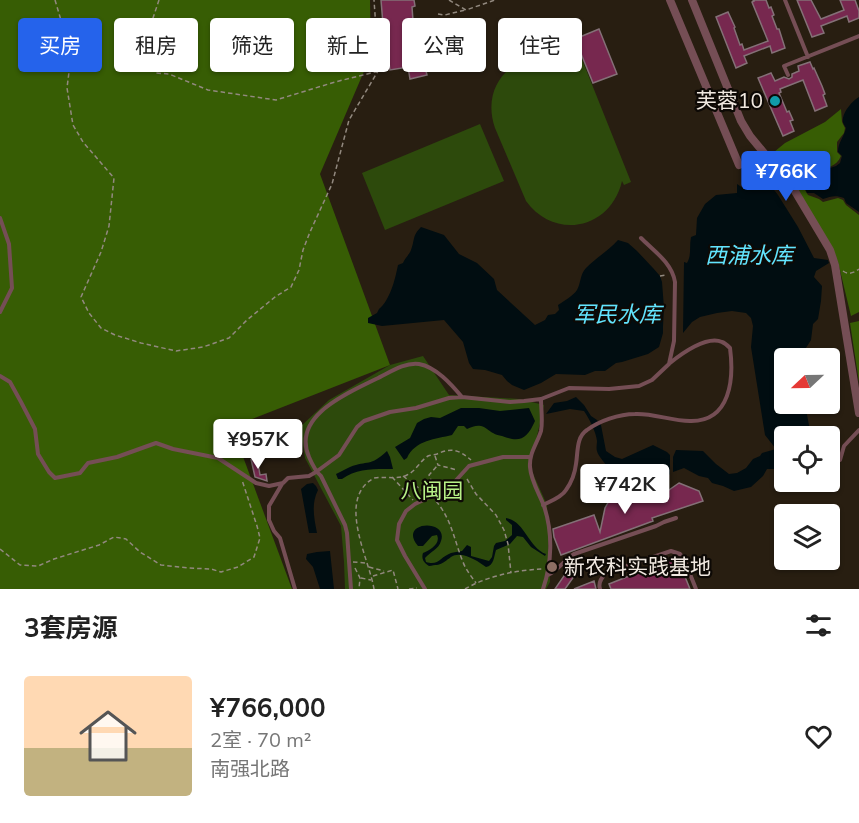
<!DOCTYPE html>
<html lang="zh">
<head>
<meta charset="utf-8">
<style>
	body { margin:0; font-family:Mulish,"Noto Sans SC",sans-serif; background:#f2f2f2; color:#222; height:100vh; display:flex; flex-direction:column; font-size:22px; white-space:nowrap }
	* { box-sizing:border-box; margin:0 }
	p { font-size:20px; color:#767676 }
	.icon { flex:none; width:33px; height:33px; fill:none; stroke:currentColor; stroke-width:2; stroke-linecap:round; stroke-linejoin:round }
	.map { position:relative; height:589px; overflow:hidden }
	.details { display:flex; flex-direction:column; background:#fff; flex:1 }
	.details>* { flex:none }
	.hud { position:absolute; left:18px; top:18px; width:824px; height:54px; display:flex; gap:12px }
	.needle { width:39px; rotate:248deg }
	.fabs { position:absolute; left:774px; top:348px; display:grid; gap:12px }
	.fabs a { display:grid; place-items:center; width:66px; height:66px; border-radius:6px; background:#fff; box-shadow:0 2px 4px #0004; font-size:30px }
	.price { position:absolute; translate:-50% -51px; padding:0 14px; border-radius:6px; background:#fff; color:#222; font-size:20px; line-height:39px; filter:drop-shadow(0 2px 3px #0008) }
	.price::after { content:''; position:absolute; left:50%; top:36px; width:18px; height:14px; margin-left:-9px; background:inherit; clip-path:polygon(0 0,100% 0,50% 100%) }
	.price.on { background:#2563eb; color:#fff }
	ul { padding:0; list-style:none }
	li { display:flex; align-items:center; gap:18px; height:150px; padding:0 24px }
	li span { display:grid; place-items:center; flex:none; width:168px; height:120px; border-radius:6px; color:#555 }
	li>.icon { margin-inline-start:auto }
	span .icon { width:72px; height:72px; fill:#fffc; stroke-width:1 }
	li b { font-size:26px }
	h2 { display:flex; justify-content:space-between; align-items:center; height:72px; padding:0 24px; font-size:26px }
	.pill { padding:0 21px; border-radius:6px; background:#fff; box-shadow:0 2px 4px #0004; font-size:21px; line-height:54px }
	.pill.on { background:#2563eb; color:#fff }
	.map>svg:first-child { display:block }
	.green { fill:#2d4a0c }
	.forest { fill:#375d04 }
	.water { fill:#010d11 }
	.building { fill:#77284f; stroke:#847077; stroke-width:1.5 }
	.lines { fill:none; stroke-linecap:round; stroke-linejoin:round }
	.path { stroke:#92897f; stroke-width:1.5; stroke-dasharray:4.5 3; stroke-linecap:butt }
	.lane { stroke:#754e55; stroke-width:4 }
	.street { stroke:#754e55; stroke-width:8 }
	.culture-dot { fill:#0f9aa8; stroke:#0d0905; stroke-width:2 }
	.education-dot { fill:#8d6e63; stroke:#0d0905; stroke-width:2 }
	.labels { text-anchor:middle; stroke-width:4.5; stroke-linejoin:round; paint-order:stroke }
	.poi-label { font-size:21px; fill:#f0e8e0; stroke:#0d0905; text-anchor:end }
	.park-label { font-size:21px; fill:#b7f187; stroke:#0d0905 }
	.water-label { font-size:22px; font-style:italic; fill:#62e4fe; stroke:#0d0905 }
</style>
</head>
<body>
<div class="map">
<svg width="859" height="589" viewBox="0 0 859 589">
	<rect width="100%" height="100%" fill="#281e11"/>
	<path class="green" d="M579,52L631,182L624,185L622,181C611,229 555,241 526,201L495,128C477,76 530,39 575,67L571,55Z
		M480,124L504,181L385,230L362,173Z
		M423,356L449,395L519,399L544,405L530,467L547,505L550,582L546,589H345L344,562L341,526L305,458L300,427L329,400L390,365Z"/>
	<path class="forest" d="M0,0H370L371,55L320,174L390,365L232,427L292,589H0Z
		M841,109L842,122L845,128L844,133L837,142V152L841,156C836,167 828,167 817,171C812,174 806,178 800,182L808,195L819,199L823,202L838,198L843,200L846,205L859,215V312L851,316L838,262L784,175L768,157L785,143L825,122Z
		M859,321V382L850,323Z"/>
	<path class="water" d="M859,97V212L846,203L844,198C836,195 831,196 823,199L814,193H807L802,182L819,172L836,166L840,163L842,156L838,152C838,142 844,137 846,128C844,124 842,123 843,118C844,111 852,101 859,97Z
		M761,173L778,195L798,227L814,258L828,260L829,263L816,271L814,277L822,286L821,301L818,319L813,324L811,340L804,351L799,355V358H784V404H805L811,436H784V458L779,469H767L763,476L751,487L734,491L723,486L712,483L708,478L699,476L684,468L673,472V457L676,450L703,451L716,464L729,474L737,473L746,468L753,459L760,456L762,453L776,449L765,435L751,347L753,326L751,318L746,313L732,311L717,313L700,317L692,322L683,333L684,262L687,263C692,254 689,247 691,237L696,235L697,218L705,204L716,195L737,193V184L743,188L750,182L758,181Z
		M421,227L444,235L459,254L477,263L494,279L497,290L535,325L545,320L548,315L555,314L559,310L558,305C564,301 573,296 577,290C581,283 580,274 586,268C596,258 608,251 618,240L628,243L637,251L653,268L660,276L662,282L664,308L663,326V333L659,347L648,354L622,362L616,363L605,371H595L585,375L556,374L541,383L524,390L512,385L507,381L502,375L485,370L473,369L469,363L463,342L444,320L382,326L368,323V318L377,313L379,309C390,300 395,280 398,265L403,263C405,258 409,255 411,250C415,240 412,236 421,227Z
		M576,397L584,405L591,416L597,420L601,425L606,451L615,457L622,459L653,445L667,452L670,455V474L661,483L632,475C627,477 623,478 619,476C613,473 598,457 597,451C596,449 597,443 597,441C596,432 589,418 584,411L570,409L546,414L554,403L567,401Z
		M461,408H479L500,411L529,408L535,421C527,439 520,443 502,436C499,435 496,435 493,433C489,431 486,427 481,426C476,425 472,427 467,429L464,426H458L452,435C436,439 415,440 407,458L404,460L395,447L410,438L417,423L424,419L431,417L440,418Z
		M387,451L390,457L393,469C375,469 357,468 342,479H338L336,474C341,472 345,469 350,467C368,460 370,467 387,451Z
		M313,483L316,486L318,490C311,504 314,518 317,533H309L301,489L307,484Z
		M506,518C525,521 528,547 546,554L545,556L531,547L523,537L517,536L510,544L496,550C494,556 494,566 486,567C478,561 461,550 451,557C440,565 443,564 429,566C424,563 421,559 423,553C430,550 441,544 437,535L432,536L423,546H418C397,521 449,518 441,541C439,549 430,552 425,558L426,562C439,566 440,557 451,553C454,552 458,552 462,551L467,545L471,547V556L489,561L492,557L494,546L496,543L505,541L512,535V525L506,520Z
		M330,551L334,589H320L313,567L306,559L307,554L317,552Z"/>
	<path class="building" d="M381,0H414L415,6L412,7L414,34L427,33L428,46H430L432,61L424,63L427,75L410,79L408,67L390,70L387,48H385Z
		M753,0H766L769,8L771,7L774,15L772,16L777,29H779L785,48L772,53L770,46L744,56L747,63L736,68L716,17L728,12L735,27L734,28L740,45L742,44L744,50L768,41L752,2L754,1Z
		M797,0H811L821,19L844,10L840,0H855L859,11V18L849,22L847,16L821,26L824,33L812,37Z
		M599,29L617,74L593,83L575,39Z
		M810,62L813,69L814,68L822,86L825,94L823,95L827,106L815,111L803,80L780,89L781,92L779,93L787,112L789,111L793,120L790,121L794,131L783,136L758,78L771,73L775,81L784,77L789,79L792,77V74L799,71L798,66Z
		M257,458L260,475L266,474L267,481L255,477L251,459Z
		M679,483L699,491L703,501L652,518L653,521L561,555L554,537L553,529L594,515L600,532L605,508L609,501L625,490L634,487L651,491L666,492Z
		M677,557L690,589H611L609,584Z
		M575,560L582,565L565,589H555Z
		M594,581L596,589H574Z"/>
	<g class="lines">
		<path class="path" d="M55,0L66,37L69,72L67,88L73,125L83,142L114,178L109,226L101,252L81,297L89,313L101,328L115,335L141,343L176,351L203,347L229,338L247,320L275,297L291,287L299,270L303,250L310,232L332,184L349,120L378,71
			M159,0L151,24L156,73L169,74L208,90L276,100L335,82L379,71L374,0
			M449,0L466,10L495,0
			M438,14L445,15L465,10
			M843,271C848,275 854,273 859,269
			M660,276L667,275
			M435,456L438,465L457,470
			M403,476L425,493
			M392,477L413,500
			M467,479L476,494L496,515L504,530L508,544L511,573
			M432,483L429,475L438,465
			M436,501C452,520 454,540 463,562C466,570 471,576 476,583
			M0,549L20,565L38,566L54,559L99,545L114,537L126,539L140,552L161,565L188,568L211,569L221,572L238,567L254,557L260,538L257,526L242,480
			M353,562L366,563
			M369,567L384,571
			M355,568L360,578L359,589
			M373,576L393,570L398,589
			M361,578L371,580
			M374,589C369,558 336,499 374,478C385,476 397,480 407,475C416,471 420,461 428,456C431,455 434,455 437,454C452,447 459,450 471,460
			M409,589L417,588
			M465,589C487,576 517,570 542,569"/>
		<path class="lane" d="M785,0L808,57
			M788,75L784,66L859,36
			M0,218L9,244L12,288L0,312
			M0,376L10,382L21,402L35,429L38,454L49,472L55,478L80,473L88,463L117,457L156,443L173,449L218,458L256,483L269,486L283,483L288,478L309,476L316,472L339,455L357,427L364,421L390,412L416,408L449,398L462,397L510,402L524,401L541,399L569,388L609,389L639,386L652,380L669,364L674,341L675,282C672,263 654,251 641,238
			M541,399C541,409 543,421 541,431C537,444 529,453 530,467C531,481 539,493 544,506C553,533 552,563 543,589
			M840,460L844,446L859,430
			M282,484L269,506V520L274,531L280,538L295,589
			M543,505C551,501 562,497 566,490C571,483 575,473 576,464C578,453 576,437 587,430C599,421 619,414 635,414C653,413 671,421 690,421C731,422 734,378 730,348C728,346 725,343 722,342C707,335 681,354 670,363
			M548,575C559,570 564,560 574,554L656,526L664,522L676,518
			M351,589L347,533L345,525L321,476C315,471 312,464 309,457C291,416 348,393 376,379C389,373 404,362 419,364C436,367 451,384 462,397
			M425,589L405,556L397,540L399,524L406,511L415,504L449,488L469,466L503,457H530
			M600,589C598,583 601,578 606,573L671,551L680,554L684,559L696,589"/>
		<path class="street" d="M670,0L739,165
			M692,0L741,121L750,136L793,188L830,250L835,265L859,413"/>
	</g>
	<circle class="culture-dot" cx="775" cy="101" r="6"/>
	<circle class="education-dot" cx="552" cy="567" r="6"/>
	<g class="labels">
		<g class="poi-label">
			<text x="763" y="108">芙蓉10</text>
			<text x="564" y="574" text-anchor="start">新农科实践基地</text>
		</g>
		<g class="park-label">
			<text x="432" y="498">八闽园</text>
		</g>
		<g class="water-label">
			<text x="749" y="263">西浦水库</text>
			<text x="617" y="322">军民水库</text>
		</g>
	</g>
</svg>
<div class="fabs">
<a><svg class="needle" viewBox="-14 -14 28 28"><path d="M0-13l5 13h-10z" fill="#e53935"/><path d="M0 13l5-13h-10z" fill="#767676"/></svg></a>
<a><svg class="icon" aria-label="locate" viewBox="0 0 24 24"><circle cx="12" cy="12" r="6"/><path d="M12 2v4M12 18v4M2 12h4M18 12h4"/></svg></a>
<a><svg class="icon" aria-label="layers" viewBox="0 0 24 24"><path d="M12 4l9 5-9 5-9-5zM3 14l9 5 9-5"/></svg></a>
</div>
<b class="price on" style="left:786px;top:202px">¥766K</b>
<b class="price" style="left:258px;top:470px">¥957K</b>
<b class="price" style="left:625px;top:515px">¥742K</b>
<div class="hud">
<a class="pill on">买房</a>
<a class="pill">租房</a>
<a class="pill">筛选</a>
<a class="pill">新上</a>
<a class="pill">公寓</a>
<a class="pill">住宅</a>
</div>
</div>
<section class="details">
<h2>3套房源<svg class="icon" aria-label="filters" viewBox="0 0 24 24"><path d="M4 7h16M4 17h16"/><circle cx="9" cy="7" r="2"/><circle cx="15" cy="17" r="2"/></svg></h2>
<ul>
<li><span style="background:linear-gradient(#ffd9b3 60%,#c2b280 0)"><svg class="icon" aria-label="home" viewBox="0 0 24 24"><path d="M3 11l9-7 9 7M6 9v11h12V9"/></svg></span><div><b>¥766,000</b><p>2室 · 70 m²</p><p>南强北路</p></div><svg class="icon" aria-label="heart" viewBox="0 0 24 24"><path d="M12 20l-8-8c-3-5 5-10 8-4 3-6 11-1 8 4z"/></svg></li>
</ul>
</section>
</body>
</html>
